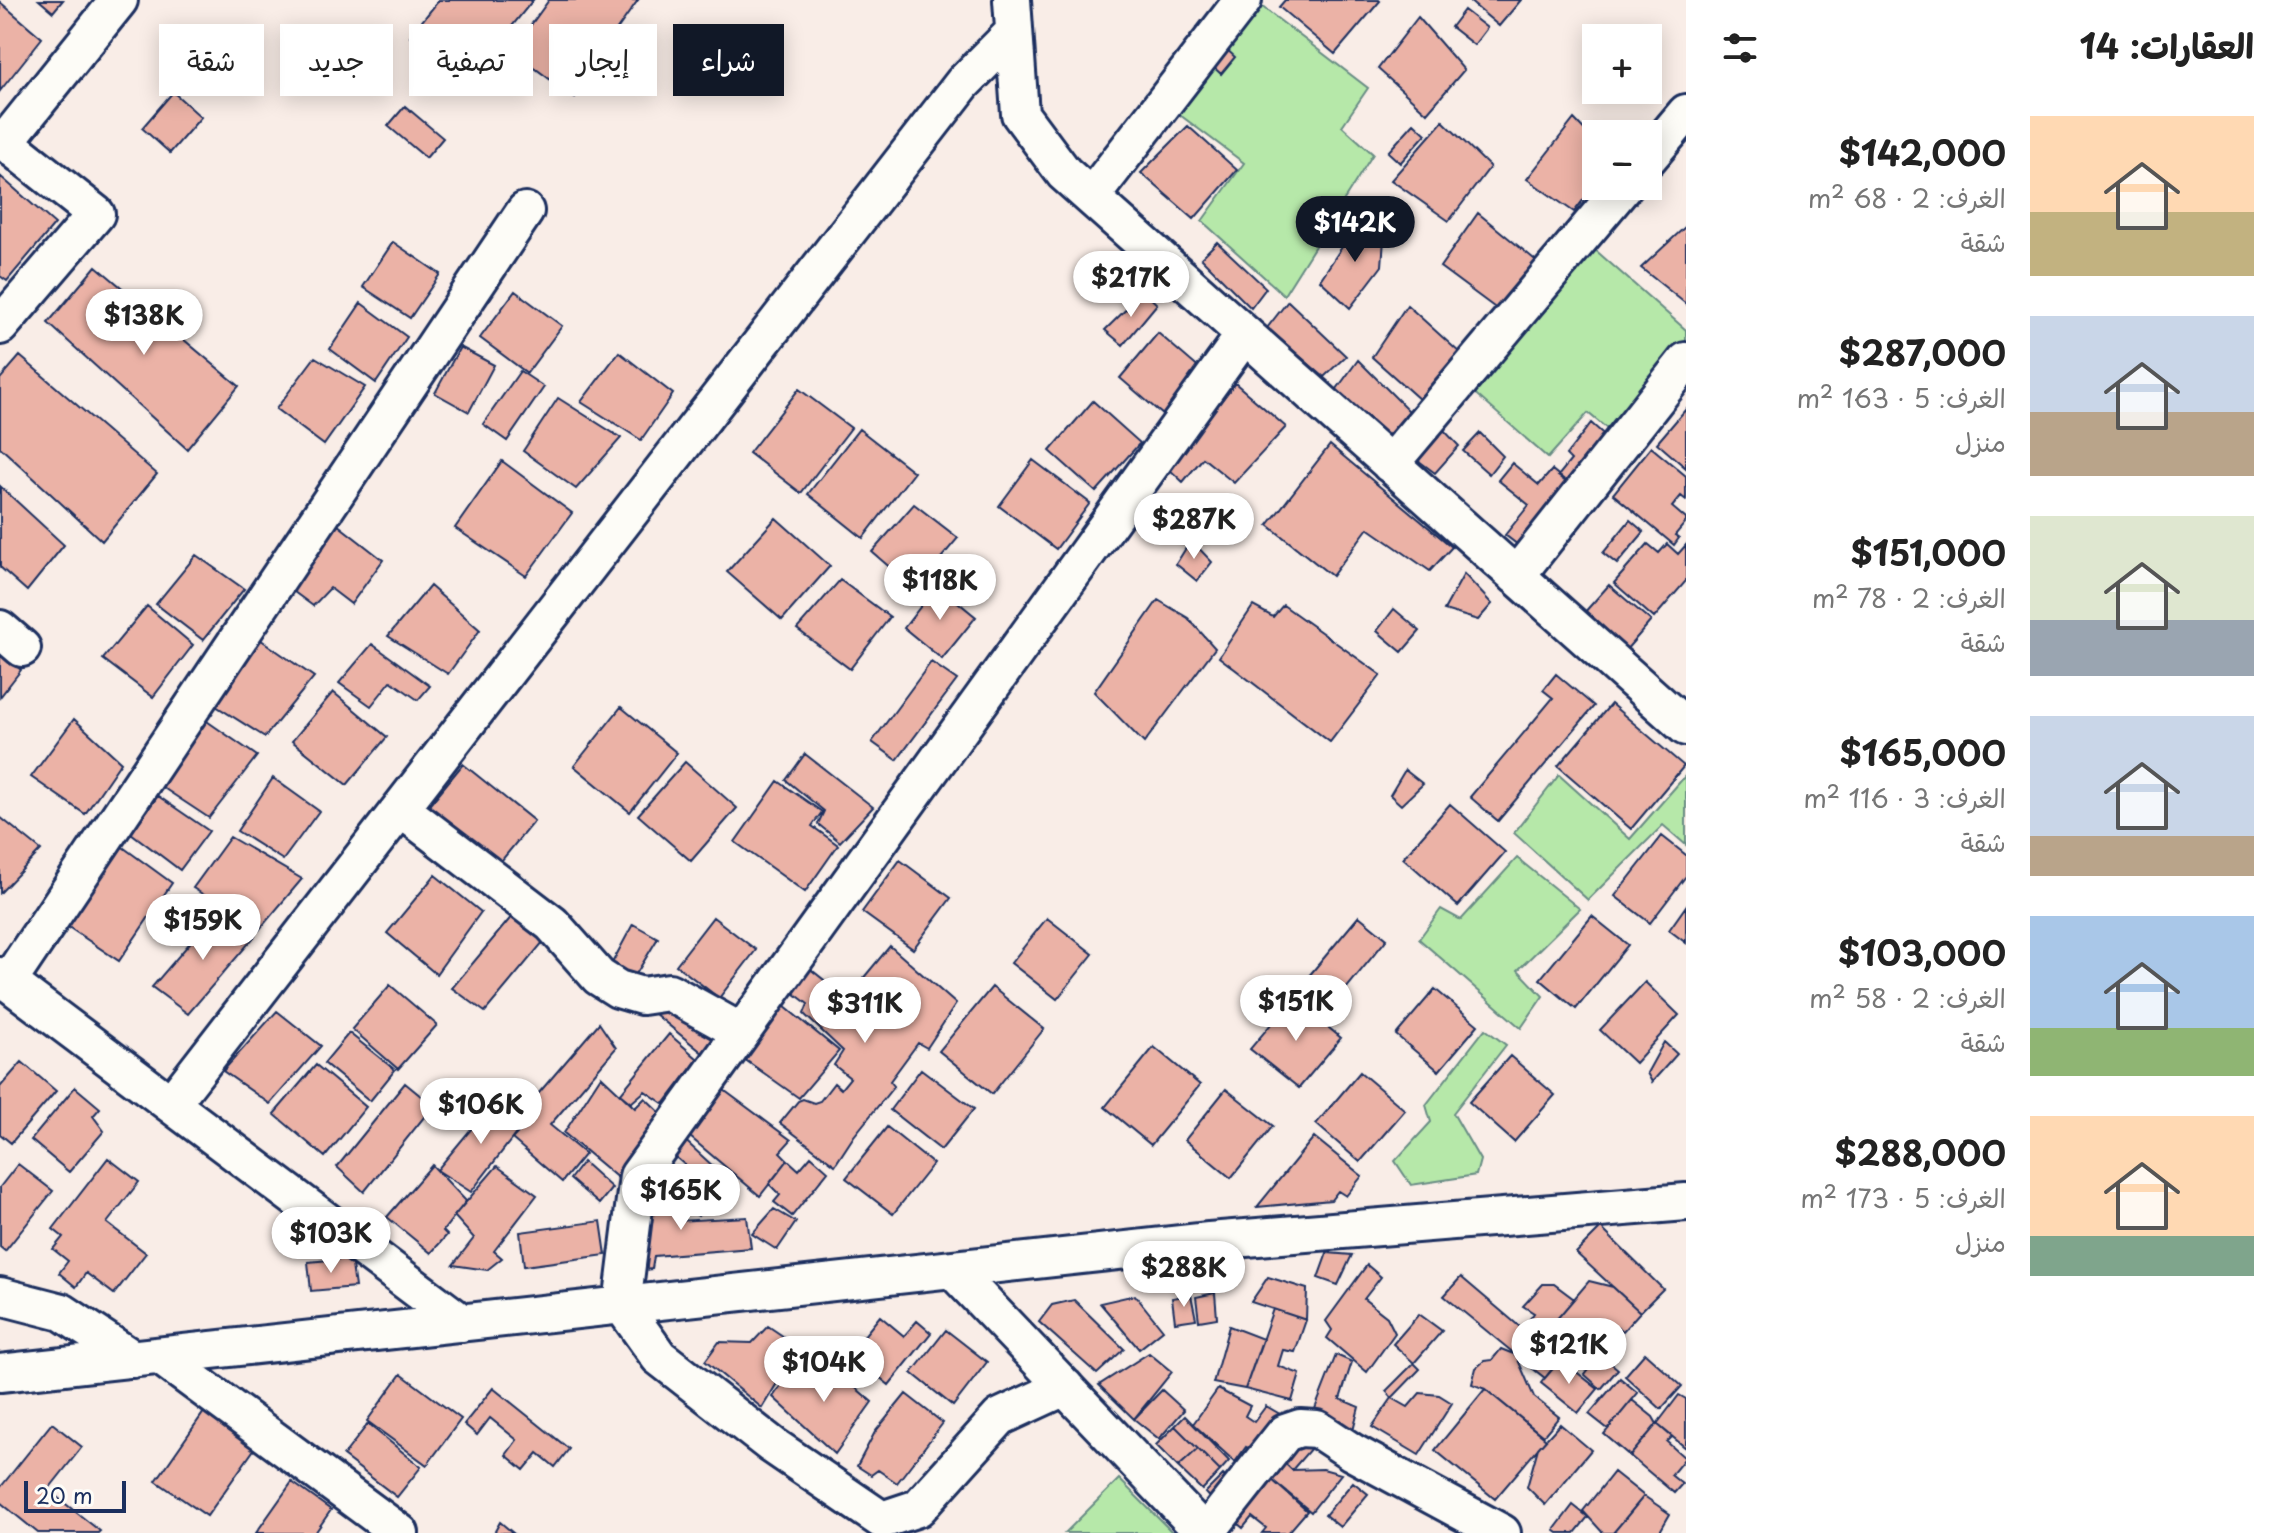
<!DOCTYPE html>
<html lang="ar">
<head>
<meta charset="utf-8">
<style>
	body { margin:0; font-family:"Playpen Sans","Playpen Sans Arabic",sans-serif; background:#f2f2f2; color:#222; direction:rtl; height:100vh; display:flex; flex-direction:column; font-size:30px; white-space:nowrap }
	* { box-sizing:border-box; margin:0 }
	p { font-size:26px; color:#767676 }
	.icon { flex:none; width:44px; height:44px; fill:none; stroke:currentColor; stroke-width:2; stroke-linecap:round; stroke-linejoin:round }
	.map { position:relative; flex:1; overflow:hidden; direction:ltr }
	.sheet { display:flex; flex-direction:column; background:#fff; width:600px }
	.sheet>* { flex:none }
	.hud { position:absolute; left:24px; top:24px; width:760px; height:72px; direction:rtl; display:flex; gap:16px }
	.fabs { position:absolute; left:1582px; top:24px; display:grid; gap:16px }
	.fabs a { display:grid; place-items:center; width:80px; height:80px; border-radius:0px; background:#fff; box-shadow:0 4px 20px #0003; font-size:40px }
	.scale { position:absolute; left:24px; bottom:20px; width:102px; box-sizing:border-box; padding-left:8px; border:4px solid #1b2f5e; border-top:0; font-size:22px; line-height:28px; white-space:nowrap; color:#1b2f5e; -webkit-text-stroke:6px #fdfcf7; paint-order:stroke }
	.price { position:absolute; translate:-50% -68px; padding:0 18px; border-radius:28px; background:#fff; color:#222; font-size:26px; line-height:52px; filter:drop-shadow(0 2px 4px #0008) }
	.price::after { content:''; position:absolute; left:50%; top:48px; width:24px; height:18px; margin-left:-12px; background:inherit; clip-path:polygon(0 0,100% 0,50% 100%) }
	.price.active { background:#111827; color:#fff }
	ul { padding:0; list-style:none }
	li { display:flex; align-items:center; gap:24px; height:200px; padding:0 32px }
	li span { display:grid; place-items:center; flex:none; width:224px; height:160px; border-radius:0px; color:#555 }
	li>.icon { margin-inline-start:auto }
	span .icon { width:96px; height:96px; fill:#fffc; stroke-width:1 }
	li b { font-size:34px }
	h2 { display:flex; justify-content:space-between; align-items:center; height:96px; padding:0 32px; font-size:34px }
	.pill { padding:0 28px; border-radius:0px; background:#fff; box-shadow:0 4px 20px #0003; font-size:28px; line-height:72px }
	.pill.active { background:#111827; color:#fff }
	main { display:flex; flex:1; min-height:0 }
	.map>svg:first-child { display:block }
	.green { fill:#b6e8a9; stroke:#688c84; stroke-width:2 }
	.building { fill:#ebb2a6; stroke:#1b2f5e; stroke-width:2 }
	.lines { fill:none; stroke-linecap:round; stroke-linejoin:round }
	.minor-casing { stroke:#1b2f5e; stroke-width:42 }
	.minor { stroke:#fdfcf7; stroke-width:36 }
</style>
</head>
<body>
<main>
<section class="sheet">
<h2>العقارات: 14<svg class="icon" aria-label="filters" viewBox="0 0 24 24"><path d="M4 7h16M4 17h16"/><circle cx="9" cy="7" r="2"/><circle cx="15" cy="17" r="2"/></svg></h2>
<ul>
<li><span style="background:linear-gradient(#ffd9b3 60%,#c2b280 0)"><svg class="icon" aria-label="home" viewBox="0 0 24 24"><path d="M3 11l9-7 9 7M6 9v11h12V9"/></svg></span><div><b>$142,000</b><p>الغرف: 2 · 68 m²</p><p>شقة</p></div></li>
<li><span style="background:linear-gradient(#c9d6e8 60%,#b9a48a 0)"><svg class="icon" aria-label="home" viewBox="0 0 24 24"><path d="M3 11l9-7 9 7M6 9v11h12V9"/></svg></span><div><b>$287,000</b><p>الغرف: 5 · 163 m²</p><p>منزل</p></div></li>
<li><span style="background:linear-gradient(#dfe7d0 65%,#9aa5b1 0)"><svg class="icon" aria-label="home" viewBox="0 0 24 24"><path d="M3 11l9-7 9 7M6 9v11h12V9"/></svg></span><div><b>$151,000</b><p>الغرف: 2 · 78 m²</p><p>شقة</p></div></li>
<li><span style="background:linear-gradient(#c9d6e8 75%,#b9a48a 0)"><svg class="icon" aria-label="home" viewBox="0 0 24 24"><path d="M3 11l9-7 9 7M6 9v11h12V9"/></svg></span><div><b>$165,000</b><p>الغرف: 3 · 116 m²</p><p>شقة</p></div></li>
<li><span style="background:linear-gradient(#a9c7e8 70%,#8fb573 0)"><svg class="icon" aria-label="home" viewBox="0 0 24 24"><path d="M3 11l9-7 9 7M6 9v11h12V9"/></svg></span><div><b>$103,000</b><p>الغرف: 2 · 58 m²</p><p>شقة</p></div></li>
<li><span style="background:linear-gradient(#ffd9b3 75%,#7fa58c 0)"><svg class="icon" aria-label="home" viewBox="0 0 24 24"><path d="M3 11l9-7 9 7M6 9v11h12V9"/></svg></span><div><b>$288,000</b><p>الغرف: 5 · 173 m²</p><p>منزل</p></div></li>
</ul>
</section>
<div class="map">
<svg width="1686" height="1533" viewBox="0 0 1686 1533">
	<rect width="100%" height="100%" fill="#f9ede7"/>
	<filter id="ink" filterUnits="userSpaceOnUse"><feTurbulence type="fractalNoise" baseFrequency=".0125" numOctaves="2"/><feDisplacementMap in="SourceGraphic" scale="16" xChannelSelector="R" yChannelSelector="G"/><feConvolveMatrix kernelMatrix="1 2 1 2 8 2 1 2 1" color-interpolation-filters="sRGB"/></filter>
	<g filter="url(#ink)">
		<path class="green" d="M1261,6L1368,88L1342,126L1373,154L1284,295L1202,221L1244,163L1172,109L1213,52Z
			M1593,248L1686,330V346L1611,432L1588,413L1548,458L1470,389Z
			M1559,775L1630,839L1686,775V845L1663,825L1588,900L1514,833Z
			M1517,858L1580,909L1518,970L1543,996L1521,1028L1419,939L1441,909L1461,920Z
			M1485,1029L1506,1045L1453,1113L1480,1160L1476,1175L1411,1185L1395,1161L1431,1122L1426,1105Z
			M1119,1479L1173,1533H1065Z"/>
		<path class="building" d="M39,0H63L53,12Z
			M439,0H533L480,66L490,74L477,91L410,36Z
			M549,0H638L616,31L621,35L575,98L512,51Z
			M1285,0H1379L1380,1L1335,54L1279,7Z
			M1468,0H1521L1499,26Z
			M0,2L42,38L0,91Z
			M1464,10L1487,28L1474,45L1451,27Z
			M1418,17L1464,70L1427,113L1378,69Z
			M1224,47L1235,57L1221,74L1210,64Z
			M173,92L201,117L170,153L142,128Z
			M405,106L443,138L426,158L388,126Z
			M1574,119L1596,142V183L1574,212L1527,179Z
			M1443,121L1490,167L1449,221L1391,180Z
			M1414,123L1426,134L1400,163L1388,152Z
			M1188,126L1237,170L1194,219L1141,173Z
			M0,176L55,224L7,281L0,276Z
			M1478,213L1539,263L1498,310L1440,267Z
			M1360,220L1384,239L1382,266L1350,308L1320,280Z
			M1686,226V304L1641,268Z
			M393,242L440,274L410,318L363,287Z
			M1217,242L1266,288L1251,308L1201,258Z
			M96,266L239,386L187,449L48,323Z
			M515,291L562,326L527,373L480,338Z
			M1144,292L1157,304L1123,345L1105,330Z
			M1288,301L1346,356L1324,377L1267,328Z
			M361,303L407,337L376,383L330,349Z
			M1407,305L1460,353L1420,400L1372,357Z
			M1158,333L1201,370L1163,415L1120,378Z
			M460,347L494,365L469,412L435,393Z
			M619,352L673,394L641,440L581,402Z
			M20,356L157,474L102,541L0,447V379Z
			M315,357L365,387L324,445L276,409Z
			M1358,360L1413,415L1391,440L1334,393Z
			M520,371L544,387L507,441L483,424Z
			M1235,383L1286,427L1234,483L1203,458L1183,482L1169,469Z
			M799,389L851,428L801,493L749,453Z
			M558,398L621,438L576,489L523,451Z
			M1093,401L1140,443L1096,492L1050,451Z
			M1686,409V468L1657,443Z
			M1591,423L1610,440L1573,487L1558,476L1571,460L1566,455Z
			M1440,426L1459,446L1435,473L1411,455Z
			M859,429L914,472L863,538L808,494Z
			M1480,433L1503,456L1489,474L1463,451Z
			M1330,445L1452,547L1430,571L1368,528L1332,576L1268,525Z
			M1651,447L1686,476V500L1681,496L1672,507L1686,519V522L1675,535L1679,538L1674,545L1613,494Z
			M1033,460L1090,503L1056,549L999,506Z
			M502,461L572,513L526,576L455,528Z
			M1512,463L1539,485L1552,470L1573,487L1522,548L1505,535L1529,505L1498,480Z
			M0,486L64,545L27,591L0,567Z
			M914,504L958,538L915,589L872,552Z
			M776,518L830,566L782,620L727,572Z
			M1630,520L1644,532L1617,564L1603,553Z
			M333,521L383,560L351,604L330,588L313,606L286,586Z
			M1191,540L1212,562L1197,581L1176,564Z
			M1648,544L1659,553L1667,544L1678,554L1686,545V581L1654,618L1614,583Z
			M196,555L244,589L203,640L156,604Z
			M1464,574L1492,604L1478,620L1444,610Z
			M840,580L890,617L850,669L797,629Z
			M937,585L976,617L942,659L904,628Z
			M1609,585L1651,621L1625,651L1583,614Z
			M430,586L480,630L448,674L388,636Z
			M1158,600L1188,618L1215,648L1144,743L1094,692Z
			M1283,605L1381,675L1330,742L1219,657L1253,606L1273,617Z
			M147,606L193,645L153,697L103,659Z
			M1394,609L1420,631L1402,652L1377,631Z
			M254,635L314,677L265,737L208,701Z
			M372,644L430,686L418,700L391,681L371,706L339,683Z
			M0,652L21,670L0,697Z
			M931,662L957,680L897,760L872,742Z
			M1556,674L1594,706L1498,821L1470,797L1553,698L1543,690Z
			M333,692L387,737L347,785L292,741Z
			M1611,704L1684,766L1631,829L1558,766Z
			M621,707L677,753L630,812L574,766Z
			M201,717L257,756L209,818L156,783Z
			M74,719L121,762L85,814L31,777Z
			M805,754L873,807L840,842L818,824L824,811L786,780Z
			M685,762L737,808L691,861L638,815Z
			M463,764L534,821L497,866L426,809Z
			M1405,770L1423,784L1401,805L1390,795Z
			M273,778L319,811L283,860L237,831Z
			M778,781L822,812L812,826L838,845L805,892L735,842Z
			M158,796L209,831L180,870L131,833Z
			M1450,804L1505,852L1458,906L1403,858Z
			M0,817L41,850L0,893Z
			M1662,836L1686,855V876L1650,923L1615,896Z
			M230,837L302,879L259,930L193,888Z
			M120,845L172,883L119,961L64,924Z
			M900,860L951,898L913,949L862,912Z
			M435,875L481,912L436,974L387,933Z
			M1686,906V943L1669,930Z
			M218,910L255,936L188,1014L152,987Z
			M513,915L544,941L485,1012L452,988Z
			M1359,916L1387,939L1328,1011L1312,999L1321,988L1308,977Z
			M1592,916L1628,945L1576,1009L1540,979Z
			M713,917L756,950L719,998L676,965Z
			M1047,918L1093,954L1057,999L1011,963Z
			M633,924L658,938L633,979L611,965Z
			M890,946L956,1004L927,1048L918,1043L890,1081L894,1086L854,1136L835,1165L780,1123L798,1101L803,1099L814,1103L820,1101L834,1083L841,1089L850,1078L834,1065L843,1051L804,1014L808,1004L790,990L809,968L853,1003V1007L859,1014L861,1005L851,993Z
			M1645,982L1679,1015L1635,1063L1600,1030Z
			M390,985L437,1025L398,1069L352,1029Z
			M992,987L1044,1029L992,1094L939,1051Z
			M1435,989L1478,1025L1439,1071L1396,1035Z
			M659,997L716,1040L704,1054L649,1009Z
			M1293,998L1341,1038L1299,1088L1250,1049Z
			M779,1002L839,1051L799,1098L737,1054Z
			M277,1011L321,1046L270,1104L223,1071Z
			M599,1023L616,1048L550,1125L585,1154L562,1182L512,1139L531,1119L500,1095L511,1082L532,1101Z
			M349,1033L395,1070L370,1101L324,1063Z
			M669,1034L698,1059L664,1104L645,1091L631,1103L620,1094Z
			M1664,1042L1677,1054L1652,1082L1647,1073Z
			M1154,1047L1200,1085L1151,1145L1105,1107Z
			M1510,1056L1555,1095L1514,1142L1469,1102Z
			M22,1062L56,1091L11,1143L0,1134V1087Z
			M316,1065L366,1107L325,1157L274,1114Z
			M921,1069L974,1109L941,1150L890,1110Z
			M1360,1072L1405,1110L1360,1162L1316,1124Z
			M601,1076L635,1108L645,1098L667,1119L619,1179L564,1133Z
			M713,1082L791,1140L780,1152L788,1160L760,1196L683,1131Z
			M405,1083L433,1106L364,1192L337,1167Z
			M75,1087L100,1108L93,1116L104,1131L69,1172L31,1140Z
			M1226,1089L1273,1126L1231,1178L1185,1140Z
			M496,1099L524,1123L471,1192L437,1170Z
			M887,1127L933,1164L893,1214L846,1178Z
			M678,1134L727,1179L698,1216L650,1182L662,1165L677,1178L686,1166L666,1149Z
			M1314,1137L1362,1176L1346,1196L1338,1191L1331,1200L1257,1207Z
			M811,1156L828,1171L792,1216L774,1202L780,1195L769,1184L788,1160L799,1170Z
			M108,1158L139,1182L107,1223L146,1253L114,1294L86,1273L76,1287L59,1273L68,1261L53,1249L63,1237L53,1229Z
			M583,1162L612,1188L599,1204L570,1179Z
			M18,1164L53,1191L5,1251L0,1247V1187Z
			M432,1165L466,1201L443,1231L447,1235L431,1253L387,1217Z
			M497,1166L537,1195L494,1251L502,1258L487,1270L453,1265L474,1238L454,1216Z
			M635,1188L655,1196L675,1200L677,1221L747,1217L751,1248L654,1256L652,1269L635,1271Z
			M774,1209L796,1222L777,1250L752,1234Z
			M601,1221L606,1255L524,1266L520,1232Z
			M1601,1228L1663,1289L1640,1312L1576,1253Z
			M1327,1253L1352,1255L1338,1285L1318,1278Z
			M351,1258L355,1287L311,1291L308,1262Z
			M1367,1265L1381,1277L1364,1299L1387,1317L1395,1333L1367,1372L1327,1338L1332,1330L1326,1321Z
			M1268,1277L1307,1289L1306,1320L1251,1302Z
			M1461,1277L1533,1338L1516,1355L1444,1296Z
			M1589,1281L1613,1287L1640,1312L1623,1331L1618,1328L1605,1344L1598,1339L1590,1349L1556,1320Z
			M1543,1284H1554L1574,1299L1556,1320L1579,1338L1545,1378L1527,1364L1541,1346L1523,1329L1534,1313L1523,1306Z
			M1215,1293L1217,1318L1199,1321L1196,1297Z
			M1135,1295L1163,1330L1139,1349L1100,1303Z
			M1191,1295L1196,1319L1175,1322L1172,1298Z
			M1074,1300L1124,1349L1097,1374L1039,1322L1052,1305Z
			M1273,1309L1306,1320L1295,1352L1283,1350L1278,1366L1300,1374L1292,1401L1245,1389Z
			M1419,1314L1442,1331L1414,1363L1393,1344Z
			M880,1316L904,1336L917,1321L931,1333L889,1385L850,1353Z
			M768,1326L799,1347L762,1408L705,1361L719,1342L752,1343Z
			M1229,1326L1263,1339L1245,1389L1213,1383Z
			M946,1330L987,1362L953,1406L912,1373Z
			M1501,1349L1516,1355L1534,1397L1559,1417L1543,1436L1485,1389L1472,1384L1476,1368L1484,1361L1492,1360Z
			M1149,1353L1172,1372L1134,1419L1099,1385Z
			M1645,1353L1682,1386L1661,1409L1625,1376Z
			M1600,1354L1618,1369L1601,1389L1584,1374Z
			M1336,1355L1352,1362L1340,1399L1359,1407L1352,1435L1313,1414Z
			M820,1357L872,1402L835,1454L773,1397L786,1378L794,1387Z
			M1560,1359L1598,1389L1578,1413L1541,1383Z
			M1414,1363L1420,1369L1392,1398L1386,1391Z
			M401,1374L461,1419L427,1465L367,1421Z
			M1620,1378L1638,1393L1608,1429L1589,1414Z
			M493,1388L569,1449L555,1467L538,1453L524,1470L506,1455L517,1440L490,1418L477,1435L464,1424Z
			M1218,1389L1250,1406L1245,1416L1254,1422L1266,1406L1285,1417L1256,1454L1246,1447L1235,1462L1193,1424Z
			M1485,1389L1546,1439L1495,1499L1435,1450Z
			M1162,1390L1184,1410L1159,1439L1134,1419Z
			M1420,1393L1439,1395L1452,1403L1419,1455L1372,1427L1392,1398L1408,1407Z
			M906,1394L943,1423L897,1483L878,1470L871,1475L857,1466L875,1432Z
			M1679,1395L1686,1399V1448L1657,1424Z
			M1632,1400L1653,1417L1657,1424L1630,1456L1604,1434Z
			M204,1412L255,1448L207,1516L156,1481Z
			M1185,1416L1229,1461L1220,1471L1175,1426Z
			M52,1423L82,1447L48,1490L100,1531L98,1533H38L0,1502V1488Z
			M368,1424L421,1467L397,1497L343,1456Z
			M1560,1424L1591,1450L1545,1505L1527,1487L1538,1448Z
			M1657,1424L1672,1437L1667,1442L1685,1458L1671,1475L1682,1484L1674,1493L1630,1456Z
			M1175,1426L1198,1449L1178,1467L1156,1445Z
			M1290,1438L1312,1447L1292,1470L1278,1457Z
			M1198,1449L1220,1471L1202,1490L1178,1467Z
			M1278,1457L1292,1470L1323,1469L1341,1474L1311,1512L1271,1479Z
			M1614,1472L1644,1496L1613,1533H1603L1583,1511Z
			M1223,1475L1230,1482L1212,1501L1205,1493Z
			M1271,1479L1307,1511L1288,1533H1262L1266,1528L1252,1517L1243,1528L1231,1518Z
			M292,1482L331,1510L315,1533H256Z
			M1353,1482L1368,1494L1340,1527L1325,1515Z
			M1644,1496L1670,1514L1659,1533H1613Z
			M1573,1505L1588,1517L1575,1533H1558L1554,1530Z
			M500,1522L513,1533H494Z"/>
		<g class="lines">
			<g class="minor-casing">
				<path id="minor" d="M1012,0L1020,114L1064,173L1686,727
					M0,138L96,214L0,326
					M5,142L119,0
					M1648,158L1686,113
					M1091,197L1243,0
					M1390,464L1624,186
					M1516,576L1686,361
					M0,629L22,648
					M401,809L552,924L599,977L618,989L642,996L669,992L741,1032
					M0,976L462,1323
					M8,982L525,211
					M171,1104L963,83L1014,32
					M952,1269L1204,1533
					M0,1296L62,1312L133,1359
					M160,1356L400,1533
					M0,1373L1209,1241L1686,1202
					M1065,1387L1000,1417L918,1508L882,1520L772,1445L659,1357L622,1305L638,1176L1245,334
					M1206,1533L1285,1433L1300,1428L1317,1429L1352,1452L1502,1533"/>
			</g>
			<use href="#minor" class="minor"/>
		</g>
	</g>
</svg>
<div class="fabs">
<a>+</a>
<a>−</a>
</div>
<div class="scale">20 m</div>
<b class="price active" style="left:1355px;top:264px">$142K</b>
<b class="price" style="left:1131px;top:319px">$217K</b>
<b class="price" style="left:144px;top:357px">$138K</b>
<b class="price" style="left:1194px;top:561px">$287K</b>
<b class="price" style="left:940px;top:622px">$118K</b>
<b class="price" style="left:203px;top:962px">$159K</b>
<b class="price" style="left:1296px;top:1043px">$151K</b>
<b class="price" style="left:865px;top:1045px">$311K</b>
<b class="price" style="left:481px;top:1146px">$106K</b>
<b class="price" style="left:681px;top:1232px">$165K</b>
<b class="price" style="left:331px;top:1275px">$103K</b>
<b class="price" style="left:1184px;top:1309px">$288K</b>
<b class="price" style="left:1569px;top:1386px">$121K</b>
<b class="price" style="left:824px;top:1404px">$104K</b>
<div class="hud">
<a class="pill active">شراء</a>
<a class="pill">إيجار</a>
<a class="pill">تصفية</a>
<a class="pill">جديد</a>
<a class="pill">شقة</a>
</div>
</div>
</main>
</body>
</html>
